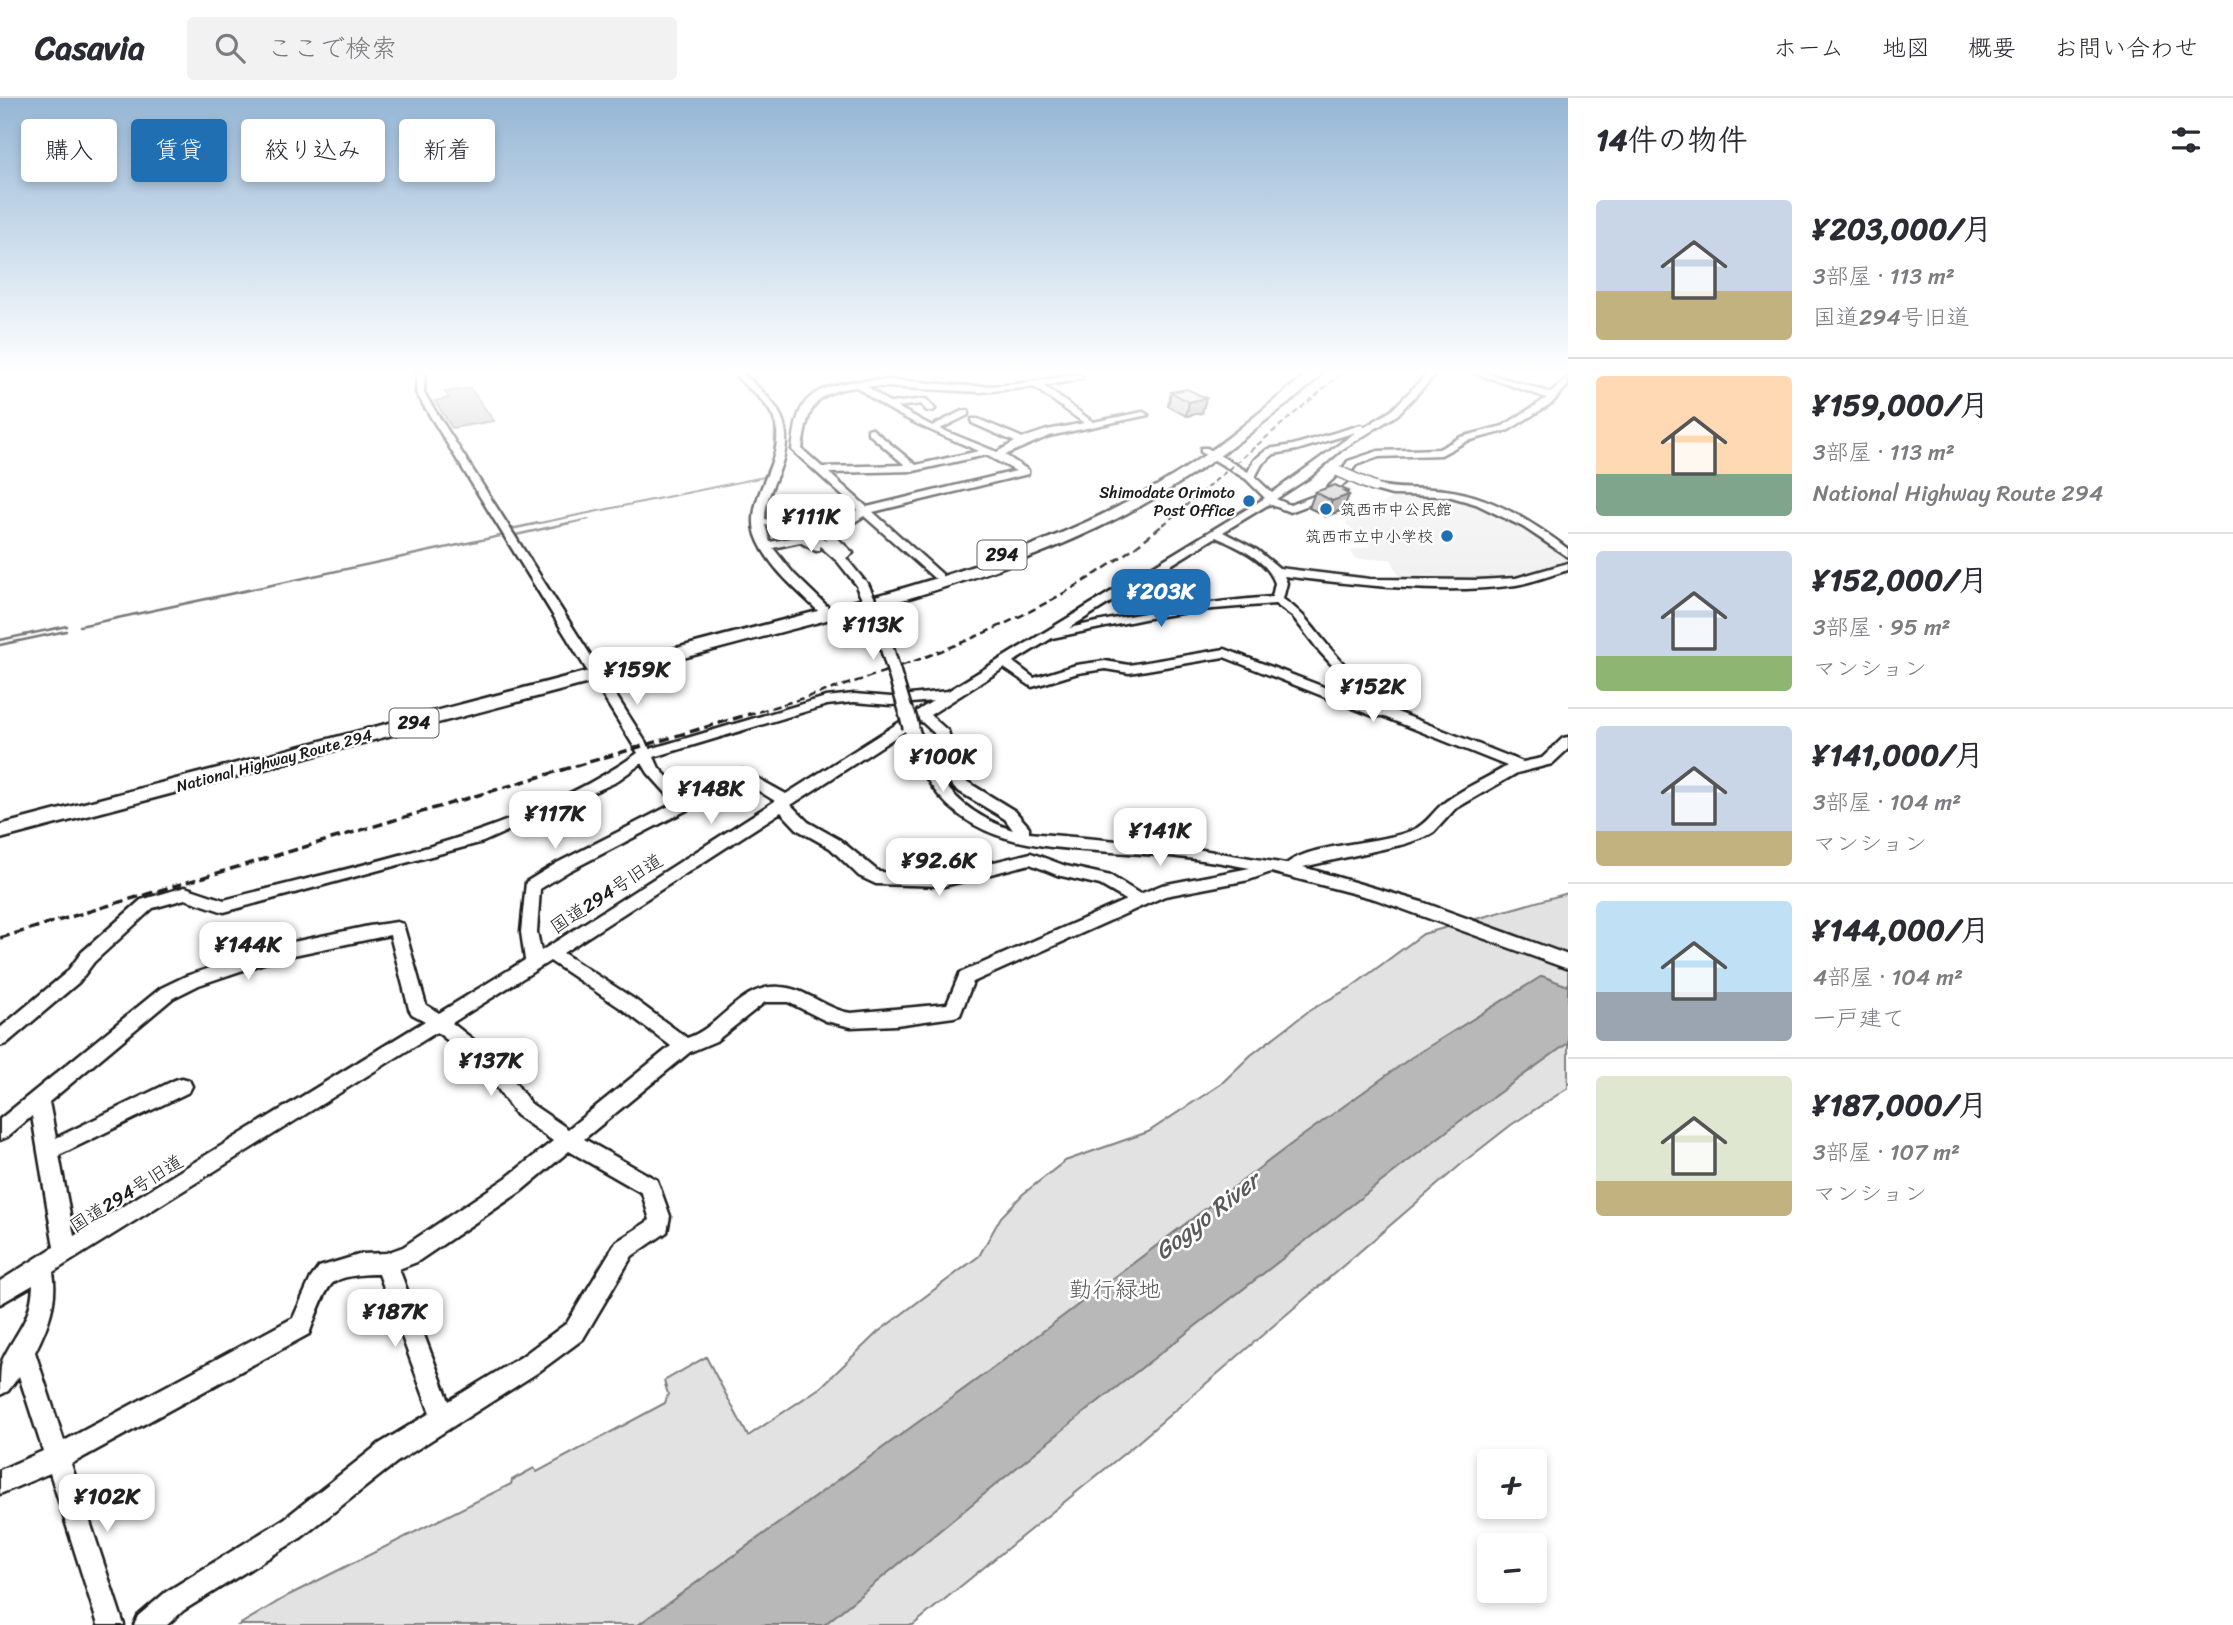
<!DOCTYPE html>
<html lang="ja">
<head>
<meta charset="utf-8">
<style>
	body { margin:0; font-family:Sriracha,"Klee One",sans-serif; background:#f2f2f3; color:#2b2b33; height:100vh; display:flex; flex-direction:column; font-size:26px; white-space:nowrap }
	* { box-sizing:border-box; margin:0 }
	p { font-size:23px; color:#7c7c81 }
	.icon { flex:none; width:38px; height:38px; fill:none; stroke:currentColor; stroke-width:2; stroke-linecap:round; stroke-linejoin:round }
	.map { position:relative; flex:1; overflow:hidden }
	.sheet { display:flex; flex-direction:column; background:#fff; width:665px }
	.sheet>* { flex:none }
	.top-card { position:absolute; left:21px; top:21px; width:665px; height:63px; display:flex; gap:14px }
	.buttons { position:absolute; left:1477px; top:1351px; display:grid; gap:14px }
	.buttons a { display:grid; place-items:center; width:70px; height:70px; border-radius:7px; background:#fff; box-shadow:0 4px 10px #0003; font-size:35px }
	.price { position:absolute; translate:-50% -60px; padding:0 16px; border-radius:14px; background:#fff; color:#222; font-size:23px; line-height:46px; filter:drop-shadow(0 2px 4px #0008) }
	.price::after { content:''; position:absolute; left:50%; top:42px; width:21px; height:16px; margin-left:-10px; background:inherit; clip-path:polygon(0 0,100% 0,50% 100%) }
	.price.active { background:#1f6fb2; color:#fff }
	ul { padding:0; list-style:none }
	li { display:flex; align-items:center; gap:21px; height:175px; padding:0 28px }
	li+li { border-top:2px solid #e1e1e2 }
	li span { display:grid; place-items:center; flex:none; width:196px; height:140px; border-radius:7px; color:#555 }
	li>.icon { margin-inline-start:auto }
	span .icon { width:84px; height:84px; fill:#fffc; stroke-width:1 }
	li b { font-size:30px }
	h2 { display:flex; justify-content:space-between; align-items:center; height:84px; padding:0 28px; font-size:30px }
	.chip { padding:0 24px; border-radius:7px; background:#fff; box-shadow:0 4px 10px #0003; font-size:24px; line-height:63px }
	.chip.active { background:#1f6fb2; color:#fff }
	header { display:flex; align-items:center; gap:42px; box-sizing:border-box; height:98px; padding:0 35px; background:#fff; border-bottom:2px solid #e1e1e2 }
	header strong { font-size:33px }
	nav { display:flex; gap:38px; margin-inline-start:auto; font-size:24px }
	.search { width:490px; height:63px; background:#f2f2f3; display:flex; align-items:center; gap:18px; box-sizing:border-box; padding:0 24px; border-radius:7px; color:#7c7c81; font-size:26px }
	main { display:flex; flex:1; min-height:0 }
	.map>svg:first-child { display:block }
	.built { fill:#f0f0f0 }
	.green { fill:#e2e2e2; stroke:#7f7f7f; stroke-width:2 }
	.water { fill:#b8b8b8; stroke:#7a7a7a; stroke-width:2 }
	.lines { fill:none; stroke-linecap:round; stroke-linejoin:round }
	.stream-far1 { stroke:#7a7a7a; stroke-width:2 }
	.stream { stroke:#7a7a7a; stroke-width:2.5 }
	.minor-casing { stroke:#1c1c1c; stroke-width:5 }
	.highway-casing { stroke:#1c1c1c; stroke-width:5 }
	.minor { fill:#fff; fill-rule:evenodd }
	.highway { fill:#fff; fill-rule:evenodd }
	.rail-far2 { stroke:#1c1c1c; stroke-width:2; stroke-dasharray:6 3.5; stroke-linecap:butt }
	.rail-far1 { stroke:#1c1c1c; stroke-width:2.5; stroke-dasharray:8 4.5; stroke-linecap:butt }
	.rail { stroke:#1c1c1c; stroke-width:3.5; stroke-dasharray:10 5; stroke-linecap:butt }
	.minor-bridge-far2-casing { stroke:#1c1c1c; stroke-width:13; stroke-linecap:butt }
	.minor-bridge-far1-casing { stroke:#1c1c1c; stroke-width:17; stroke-linecap:butt }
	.minor-bridge-casing { stroke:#1c1c1c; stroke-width:20; stroke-linecap:butt }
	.minor-bridge-far2 { stroke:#fff; stroke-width:10 }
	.minor-bridge-far1 { stroke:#fff; stroke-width:12 }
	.minor-bridge { stroke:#fff; stroke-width:15 }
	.wall { fill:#b1b1b1; stroke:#1c1c1c; stroke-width:2 }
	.shaded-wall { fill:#909090; stroke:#1c1c1c; stroke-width:2 }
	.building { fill:#cecece; stroke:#1c1c1c; stroke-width:2 }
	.poi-dot { fill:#1f6fb2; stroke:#fff; stroke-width:2.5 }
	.labels { text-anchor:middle; stroke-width:5; stroke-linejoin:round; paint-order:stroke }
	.far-poi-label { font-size:16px; fill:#1c1c1c; stroke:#fff; text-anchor:end }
	.far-street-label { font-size:16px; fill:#1c1c1c; stroke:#fff }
	.shield { fill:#fff; stroke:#606060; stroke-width:2 }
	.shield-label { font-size:18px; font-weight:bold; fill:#1c1c1c }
	.street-label { font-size:19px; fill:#1c1c1c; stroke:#fff }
	.near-park-label { font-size:23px; fill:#575757; stroke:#fff }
	.near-water-label { font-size:24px; font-style:italic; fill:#5a5a5a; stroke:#fff }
</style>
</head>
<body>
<header>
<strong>Casavia</strong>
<div class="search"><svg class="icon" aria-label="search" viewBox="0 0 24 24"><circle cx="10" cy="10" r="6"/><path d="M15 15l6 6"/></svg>ここで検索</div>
<nav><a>ホーム</a><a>地図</a><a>概要</a><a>お問い合わせ</a></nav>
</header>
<main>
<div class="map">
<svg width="1568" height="1527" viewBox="0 0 1568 1527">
	<rect width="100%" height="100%" fill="#fff"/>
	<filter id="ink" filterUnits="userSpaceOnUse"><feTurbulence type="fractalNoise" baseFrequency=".0143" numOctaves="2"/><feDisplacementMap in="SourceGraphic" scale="14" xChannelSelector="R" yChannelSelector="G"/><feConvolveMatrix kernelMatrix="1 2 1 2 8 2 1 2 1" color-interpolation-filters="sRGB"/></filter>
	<g filter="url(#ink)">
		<path class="built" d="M1422,396L1470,403L1519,429L1568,460V464L1510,481L1401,482L1391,461H1356L1350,453L1371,448L1345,425L1396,398Z"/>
		<path class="green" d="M1568,795V990L1511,1027L1465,1063L1137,1345L913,1527H239L289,1497L511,1386L512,1382L534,1370L537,1374L665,1305L668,1296L664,1283L706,1259L748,1338L821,1289L878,1234L979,1158L1001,1119L1023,1096L1065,1063L1148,1034L1221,986L1251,957L1310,912L1350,890L1423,836Z"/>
		<path class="water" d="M470,290L494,323L452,330L435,303L449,300L445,294Z
			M1542,878L1568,888V945L1460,1023L1086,1313L824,1527H638L1026,1246L1294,1044L1412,959Z"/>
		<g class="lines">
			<path class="stream-far1" d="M530,427L764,379L774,357L775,327
				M561,427L589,421"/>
			<path class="stream" d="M511,431L539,425
				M516,437L569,425
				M80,528L505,437
				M0,542L67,528
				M0,547L66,533"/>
			<g class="minor-casing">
				<path id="minor" d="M417,275H425L424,295L650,651L826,599L854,596L891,599L948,593L1265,400L1246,381L1201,354V350H1207L1248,374L1254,362L1268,351L1293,347L1361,327L1365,329L1391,313L1428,275H1437L1397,317L1341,352L1310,379L1276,401L1290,407L1322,395L1340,378H1348V382L1330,399L1290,414L1269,406L1223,434L1257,452L1279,470L1370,481L1478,482L1516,480L1568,465V472C1551,477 1533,484 1516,487C1443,497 1357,487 1284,478L1287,485L1283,501C1304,515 1313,530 1329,549C1348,571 1369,595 1392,612L1523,664L1542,660L1563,640L1568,639V651L1552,666L1517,675L1455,711L1434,734L1425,739L1405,746L1303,769L1425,805L1568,857V871L1375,801L1271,774L1249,782L1165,798L973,884L960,917L954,919L896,927L851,929L826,923L788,904H765L716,943L690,954L584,1041L657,1082L670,1118L667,1134L632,1158L583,1241L537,1275L397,1364L302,1439L184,1512L167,1527H134L138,1518L166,1494L284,1421L379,1346L430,1315L379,1176C366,1176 345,1177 334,1184C324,1191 314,1224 309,1236L71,1366L124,1527H98L50,1375L0,1396V1372L43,1353L19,1278L8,1293L0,1297C0,1287 0,1272 2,1263C16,1233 31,1224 33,1187L0,1206V1183L54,1149L32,1018L7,1039L0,1042V1021L161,890L186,878L279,847L369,828L397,824L403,826L426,907L439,915L525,862L521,834L526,784L557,765L675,705L648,675L642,665L614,685L483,744L224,814L185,801L153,810L94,864L79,884L6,946L0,948V930L67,874L82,854L141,802L185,789L224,802C360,766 522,737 638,655L416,295ZM1356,334L1272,395L1255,379L1262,366L1274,356L1297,352ZM1216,439C1237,449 1267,461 1275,485L1272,499C1203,504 1137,515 1069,530ZM1275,506L1293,519L1320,554L1368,606L1225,551L1129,567L1105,563L1076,567L1034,580L1013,564L1052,540L1149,520L1201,512ZM1224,559L1373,618H1382L1507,668C1487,680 1464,690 1445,704C1433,713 1427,726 1413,732C1378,747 1315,744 1286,766L1184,749L1029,735V729L1015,713L961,680L948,633L930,617L1004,570L1032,589L1078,575L1105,571L1129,575ZM933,603L786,696L743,672L687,700L659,670L654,659L827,607L854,604L891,607ZM921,623L934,635L947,681L955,691L1005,721L1013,732C976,720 947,698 930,662C925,650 922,637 916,626ZM905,633C943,749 1023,748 1128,755C1169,757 1209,762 1250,770L1162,787L1140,796L1111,778L1066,768L1031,755L944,776L879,774L840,742L808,724L791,707ZM743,683L775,703L541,853L537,834L540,791L569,773ZM781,714L798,732L830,750L859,778L876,786L944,788L1030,766L1057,777L1100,787L1126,802L960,875L947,906L851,915C826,912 806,890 780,889C740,886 721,929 687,940L634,901L563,855ZM390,837L409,911L412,916L425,923L74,1138L59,1057L189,994L192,988L189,982L182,980L175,982L56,1040L49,1004L173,900L199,887L279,860ZM550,863L622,911L671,948L568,1031L530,1005L499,962L452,925ZM437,934L485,972L516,1017L553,1043L506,1080L403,1149L386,1155L362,1156L319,1169L311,1180L293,1220L64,1343L35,1254C48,1228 58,1203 53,1174ZM569,1053L642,1095L650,1122L616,1144L567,1225L521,1259L449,1303L399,1171L417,1164L520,1094Z
					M733,275H742C777,305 798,326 779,373C772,389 765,404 765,421L795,425L828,443L822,436L823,434L858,412L792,352C795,334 796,309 812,298C850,269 936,289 982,288C1014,288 1046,282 1078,276L1082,279L1081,281L1044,288L1093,324L1143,314L1148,317L1049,338L1005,357L1028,372V376L873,414L942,476V480H934L864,418L834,437L853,455L846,460L868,487L866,489H858L838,464L820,448V452L816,453L800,444L773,450L794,476L832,513L834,516L828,520L824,519C800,494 767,469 756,437C743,394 796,355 770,313C761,298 744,288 733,275ZM866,288L980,294L1034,289L1084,325L1047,332L1023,340L978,321H972V325L1015,344L997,354L940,331L968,317V313H962L932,328L897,309L921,306L927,313H933L935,311L926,301L890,305ZM857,289C894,319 935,334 979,353L916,367L871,330L868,331V335L905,367L822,369L802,351C808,312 812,293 857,289ZM986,357L1016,373L867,409L829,375L914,373ZM765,427L788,430L805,437L770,444Z
					M1475,275H1487L1551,295L1568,279V287L1552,305L1509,332L1467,343L1441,357L1379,359L1356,367L1351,374H1343L1342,372L1348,363L1378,353L1439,351L1461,339L1503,328L1547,300Z
					M1374,386C1398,393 1421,389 1445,392C1490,397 1533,424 1568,451V459L1523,429L1476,406L1448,398L1392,397L1370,391V387Z"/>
			</g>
			<g class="highway-casing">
				<path id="highway" d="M1308,275H1322C1307,293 1284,308 1265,323C1152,416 1045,459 906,501L0,741V727L894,493C993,464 1090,430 1178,375C1224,346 1266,309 1308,275Z"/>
			</g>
			<use href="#minor" class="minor"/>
			<use href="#highway" class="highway"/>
			<path class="rail-far2" d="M1163,427L1342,275"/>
			<path class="rail-far1" d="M747,617C895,573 1044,527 1165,425"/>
			<path class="rail" d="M0,840L753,615"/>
			<g class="minor-bridge-far2-casing">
				<path id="minor-bridge-far2" d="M1338,373L1374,389"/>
			</g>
			<g class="minor-bridge-far1-casing">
				<path id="minor-bridge-far1" d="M862,487L879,524L907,617"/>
			</g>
			<g class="minor-bridge-casing">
				<path id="minor-bridge" d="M907,615L911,629"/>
			</g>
			<use href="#minor-bridge-far2" class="minor-bridge-far2"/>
			<use href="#minor-bridge-far1" class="minor-bridge-far1"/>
			<use href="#minor-bridge" class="minor-bridge"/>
		</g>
		<path class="wall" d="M1171,294L1206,300L1202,315L1186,318L1168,308Z
			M1348,393L1343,412L1326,418L1309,410L1315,394Z"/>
		<path class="shaded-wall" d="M1206,300L1202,315L1186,318L1189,304Z
			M1348,393L1346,397H1349L1343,412L1326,418L1332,403L1344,394Z"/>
		<path class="building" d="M1187,291L1206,300L1189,304L1171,294Z
			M1335,387L1348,393L1344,394L1349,397L1332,403L1315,394Z"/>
	</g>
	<linearGradient id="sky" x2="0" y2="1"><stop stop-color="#95b6d5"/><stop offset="0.56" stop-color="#fff"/><stop offset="1" stop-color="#fff" stop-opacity="0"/></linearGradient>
	<rect width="1568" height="489" fill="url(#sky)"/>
	<g class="poi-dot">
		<circle cx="1249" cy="403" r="7"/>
		<circle cx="1326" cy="411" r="7"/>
		<circle cx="1447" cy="438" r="7"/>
	</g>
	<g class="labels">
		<g class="far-poi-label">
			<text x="1235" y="400">Shimodate Orimoto<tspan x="1235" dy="18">Post Office</tspan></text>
			<text x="1340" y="417" text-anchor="start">筑西市中公民館</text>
			<text x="1433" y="444">筑西市立中小学校</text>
		</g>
		<g class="far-street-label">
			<text transform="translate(274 662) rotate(-15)" y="6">National Highway Route 294</text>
		</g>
		<g class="shield">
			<rect x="977.5" y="442.5" width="49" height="29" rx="5"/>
			<rect x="389.5" y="610.5" width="49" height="29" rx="5"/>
		</g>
		<g class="shield-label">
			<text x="1002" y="463">294</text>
			<text x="414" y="631">294</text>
		</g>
		<g class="street-label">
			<text transform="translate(606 795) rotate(-33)" y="7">国道294号旧道</text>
			<text transform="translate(126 1095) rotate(-32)" y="7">国道294号旧道</text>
		</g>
		<g class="near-park-label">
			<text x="1115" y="1199">勤行緑地</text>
		</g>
		<g class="near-water-label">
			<text transform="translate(1207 1118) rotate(-38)" y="8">Gogyo River</text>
		</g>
	</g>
</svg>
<div class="buttons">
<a>+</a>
<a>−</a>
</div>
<b class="price" style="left:811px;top:456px">¥111K</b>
<b class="price active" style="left:1161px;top:531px">¥203K</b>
<b class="price" style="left:873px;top:564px">¥113K</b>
<b class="price" style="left:637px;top:609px">¥159K</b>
<b class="price" style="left:1373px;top:626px">¥152K</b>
<b class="price" style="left:943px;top:696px">¥100K</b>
<b class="price" style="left:711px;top:728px">¥148K</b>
<b class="price" style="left:555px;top:753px">¥117K</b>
<b class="price" style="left:1160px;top:770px">¥141K</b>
<b class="price" style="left:939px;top:800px">¥92.6K</b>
<b class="price" style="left:248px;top:884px">¥144K</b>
<b class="price" style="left:491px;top:1000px">¥137K</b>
<b class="price" style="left:395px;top:1251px">¥187K</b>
<b class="price" style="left:107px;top:1436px">¥102K</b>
<div class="top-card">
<a class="chip">購入</a>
<a class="chip active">賃貸</a>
<a class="chip">絞り込み</a>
<a class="chip">新着</a>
</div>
</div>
<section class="sheet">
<h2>14件の物件<svg class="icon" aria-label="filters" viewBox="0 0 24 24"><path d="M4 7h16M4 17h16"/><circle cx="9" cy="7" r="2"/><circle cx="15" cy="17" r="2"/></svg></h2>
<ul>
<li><span style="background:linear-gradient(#c9d6e8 65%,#c2b280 0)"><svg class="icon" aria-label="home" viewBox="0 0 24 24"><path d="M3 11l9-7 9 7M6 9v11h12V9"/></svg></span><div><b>¥203,000/月</b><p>3部屋 · 113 m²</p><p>国道294号旧道</p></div></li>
<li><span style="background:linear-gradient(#ffd9b3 70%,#7fa58c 0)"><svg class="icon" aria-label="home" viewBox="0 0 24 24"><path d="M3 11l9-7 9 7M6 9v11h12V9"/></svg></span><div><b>¥159,000/月</b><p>3部屋 · 113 m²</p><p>National Highway Route 294</p></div></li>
<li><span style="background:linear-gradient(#c9d6e8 75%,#8fb573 0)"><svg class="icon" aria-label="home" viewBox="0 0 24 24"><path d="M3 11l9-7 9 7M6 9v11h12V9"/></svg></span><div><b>¥152,000/月</b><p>3部屋 · 95 m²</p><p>マンション</p></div></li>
<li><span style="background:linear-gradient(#c9d6e8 75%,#c2b280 0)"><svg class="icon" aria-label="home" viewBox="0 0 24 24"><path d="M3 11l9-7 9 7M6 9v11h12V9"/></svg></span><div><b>¥141,000/月</b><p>3部屋 · 104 m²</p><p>マンション</p></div></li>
<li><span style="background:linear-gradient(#bfe0f5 65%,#9aa5b1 0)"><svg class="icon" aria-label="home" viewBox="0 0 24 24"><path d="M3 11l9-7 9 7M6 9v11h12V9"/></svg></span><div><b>¥144,000/月</b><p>4部屋 · 104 m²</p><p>一戸建て</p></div></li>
<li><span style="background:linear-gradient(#dfe7d0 75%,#c2b280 0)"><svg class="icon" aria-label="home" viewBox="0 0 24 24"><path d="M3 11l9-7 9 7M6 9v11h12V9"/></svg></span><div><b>¥187,000/月</b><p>3部屋 · 107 m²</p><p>マンション</p></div></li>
</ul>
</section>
</main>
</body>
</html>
